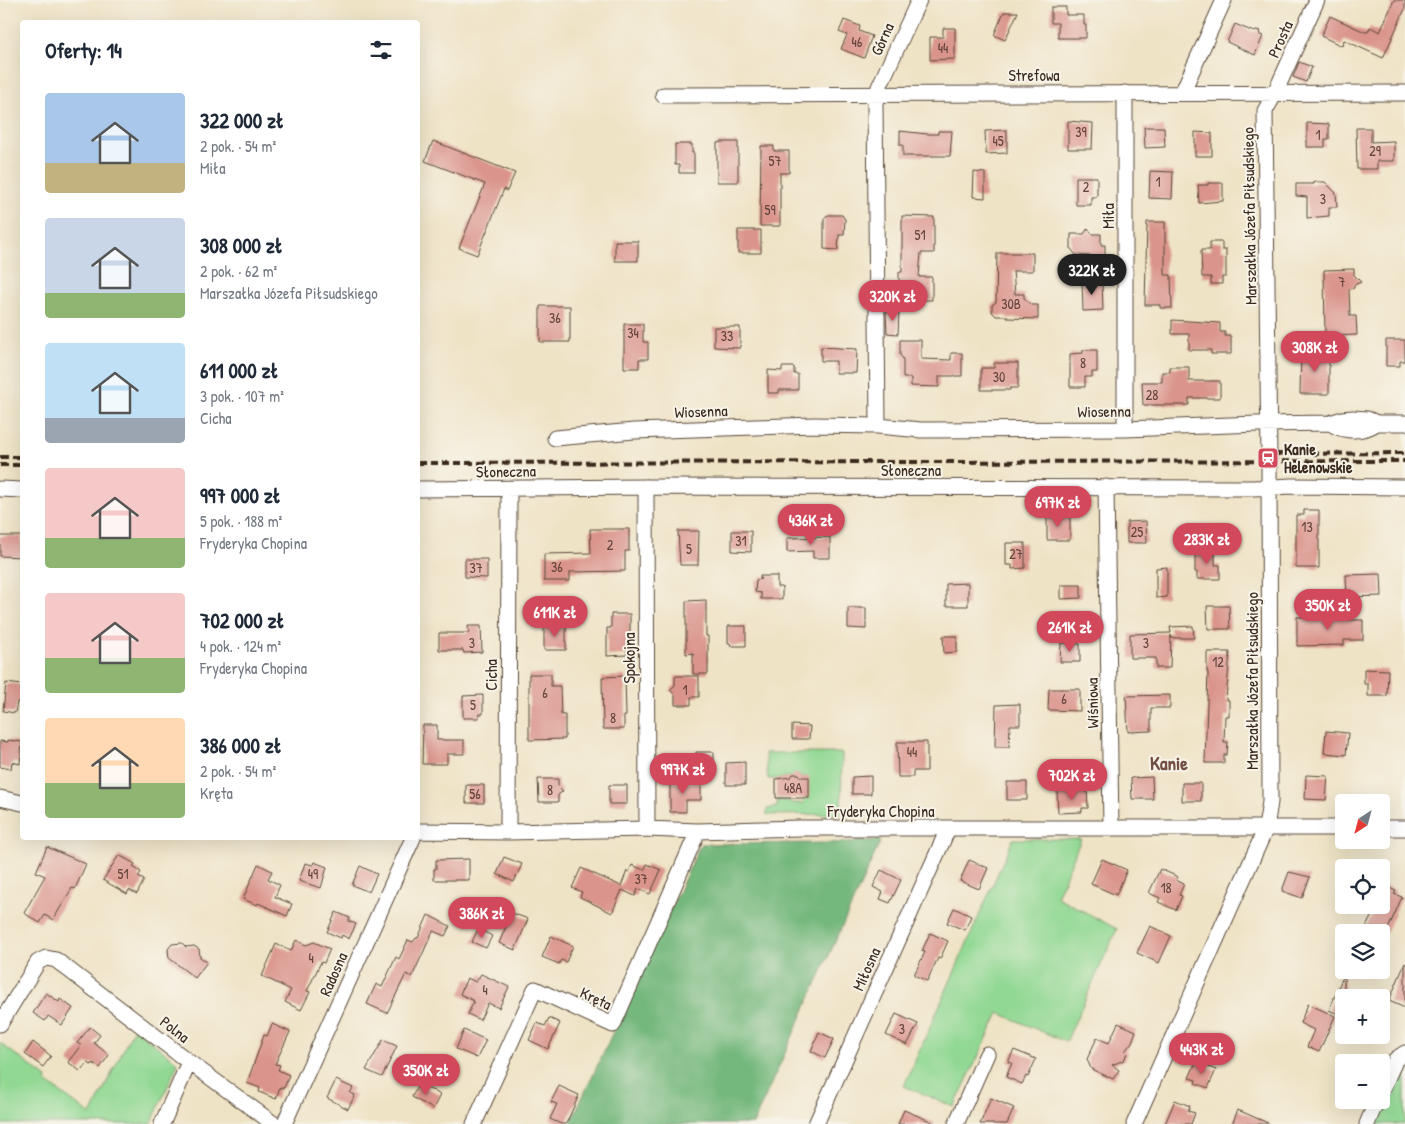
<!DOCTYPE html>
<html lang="pl">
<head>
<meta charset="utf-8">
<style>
	body { margin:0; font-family:"Patrick Hand",sans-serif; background:#f2f2f3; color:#1f2937; height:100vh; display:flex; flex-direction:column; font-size:19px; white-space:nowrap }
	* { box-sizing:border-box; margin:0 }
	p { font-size:16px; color:#747a83 }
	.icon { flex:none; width:28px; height:28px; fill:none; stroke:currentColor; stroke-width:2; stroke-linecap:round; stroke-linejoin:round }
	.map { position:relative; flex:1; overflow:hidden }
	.details { position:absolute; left:20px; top:20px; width:400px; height:820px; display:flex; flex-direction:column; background:#fff; border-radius:5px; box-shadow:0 5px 20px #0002 }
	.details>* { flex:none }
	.needle { width:32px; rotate:216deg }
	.controls { position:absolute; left:1335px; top:794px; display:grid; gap:10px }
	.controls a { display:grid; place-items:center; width:55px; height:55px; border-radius:5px; background:#fff; box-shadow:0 5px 20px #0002; font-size:25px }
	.price { position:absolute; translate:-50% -42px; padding:0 11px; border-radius:18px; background:#d1495b; color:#fff; font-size:16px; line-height:32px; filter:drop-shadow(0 1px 2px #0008) }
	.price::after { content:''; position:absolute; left:50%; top:30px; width:15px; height:11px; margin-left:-8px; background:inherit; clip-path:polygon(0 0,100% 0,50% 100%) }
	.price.on { background:#222; color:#fff }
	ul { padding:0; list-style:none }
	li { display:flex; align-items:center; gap:15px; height:125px; padding:0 25px }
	li span { display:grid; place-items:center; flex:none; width:140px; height:100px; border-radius:5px; color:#555 }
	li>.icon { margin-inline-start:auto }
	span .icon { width:60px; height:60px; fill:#fffc; stroke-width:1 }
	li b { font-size:21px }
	h2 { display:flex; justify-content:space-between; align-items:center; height:60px; padding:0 25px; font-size:21px }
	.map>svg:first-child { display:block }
	.green { fill:#91d893; stroke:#668158 }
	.forest { fill:#74b87d; stroke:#58714e }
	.building { fill:#da948c }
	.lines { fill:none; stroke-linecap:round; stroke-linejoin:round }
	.minor-casing { stroke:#564637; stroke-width:17 }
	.minor { stroke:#fff; stroke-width:15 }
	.rail { stroke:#3b2a1e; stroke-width:4; stroke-dasharray:8 4; stroke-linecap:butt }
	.labels { text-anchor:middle; stroke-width:4; stroke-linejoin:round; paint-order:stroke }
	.number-label { font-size:14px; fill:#63443a }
	.street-label { font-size:16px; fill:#3b2a1e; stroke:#f7f3e8 }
	.poi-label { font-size:16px; font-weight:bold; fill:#3b2a1e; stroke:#f7f3e8; text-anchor:start }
	.quarter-label { font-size:19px; font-weight:bold; fill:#734f44; stroke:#f7f3e8 }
</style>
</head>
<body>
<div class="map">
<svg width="1405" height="1124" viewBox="0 0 1405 1124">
	<rect width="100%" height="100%" fill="#f7f3e8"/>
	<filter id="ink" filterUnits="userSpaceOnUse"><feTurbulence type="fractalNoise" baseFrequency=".02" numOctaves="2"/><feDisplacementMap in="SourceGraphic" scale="10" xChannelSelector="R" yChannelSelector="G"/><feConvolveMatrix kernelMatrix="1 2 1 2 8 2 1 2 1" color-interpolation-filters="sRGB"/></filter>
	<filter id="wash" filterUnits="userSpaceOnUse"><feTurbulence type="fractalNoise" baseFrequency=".0096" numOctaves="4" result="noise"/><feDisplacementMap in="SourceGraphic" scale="20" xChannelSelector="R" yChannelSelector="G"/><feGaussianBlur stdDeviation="1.12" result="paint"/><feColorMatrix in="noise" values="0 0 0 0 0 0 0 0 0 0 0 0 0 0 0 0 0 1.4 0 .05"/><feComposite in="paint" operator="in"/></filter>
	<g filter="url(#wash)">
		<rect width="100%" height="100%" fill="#efe3c6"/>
		<path class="green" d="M765,753H842L841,814L767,815V809L777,807V800L790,801V803H804V799L809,798V777H801L799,774L791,777H783V779H768Z
			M1013,839H1081L1057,897L1117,929L1066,1042L999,1013L954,1107L904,1086Z
			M134,1028L178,1063L151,1124H0V1043L47,1078L46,1082L91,1115Z
			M1405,1073V1124H1375L1385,1100Z"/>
		<path class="forest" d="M881,840L753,1124H570L701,844L830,843Z"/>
		<g id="blocks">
			<path class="building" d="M1394,0H1405V9L1383,58L1344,40L1342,46L1321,36L1330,16L1365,32H1368L1370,27L1380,32Z
				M1051,7H1066V15H1084V25H1086V38H1058V23H1051Z
				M1004,12H1018L1005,40L994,35Z
				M844,20L860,26L859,31L872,36L864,58L841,49L847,35L839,32Z
				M1235,24L1254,32L1259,30L1260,35L1263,36L1255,55L1227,42Z
				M943,28H955V59L930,60V37H943Z
				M1299,62L1312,67L1306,82L1293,77Z
				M1068,121L1093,123L1092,149H1068Z
				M1307,123L1329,124V139H1325V147H1307Z
				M1144,127H1164L1165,147L1145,148Z
				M1356,128H1371V142L1394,141V161H1377V169H1357Z
				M1007,130V153L986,154L985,131Z
				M900,131L927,134H938V131H952L950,156H903V145H900Z
				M1195,132L1212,133V156H1195Z
				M433,141L515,173L507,191L504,189L477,255L459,248L485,184L425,161Z
				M722,142H738V182H717V143Z
				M675,144H692V153H694V173H679V165H675Z
				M761,146H774V151H789V173H780V226H760Z
				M1150,171L1173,172L1172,199L1149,198Z
				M974,172L985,173V198L973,197Z
				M1076,177H1097V197H1091V205H1076Z
				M1314,182H1325L1336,193L1337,207H1329V216L1307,218V197L1296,196V184H1314Z
				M1208,183H1223V201L1199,203L1198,185H1208Z
				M828,215H842L845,219L844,235H839L838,250L824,249V218Z
				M902,216L934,217V253H921L919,277H932V300H916V304H895V290H899V272H902Z
				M1147,222H1165V275H1171L1172,308H1160V305H1145Z
				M1088,228L1092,234H1101V245H1105V257L1076,255L1071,249V234H1084Z
				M738,230H761V253H738Z
				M615,241H638V261H615Z
				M1210,242H1222V250H1226V277H1222V284H1211V277H1202L1201,250H1210Z
				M997,253H1033V271H1013L1015,294H1024V298L1031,305H1038V319L1007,318V316H996L992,312V305L996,302Z
				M1354,269V275L1361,282L1354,285V288L1349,289L1350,316H1356L1357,335L1325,336L1324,270Z
				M1082,281H1102L1103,310L1083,311Z
				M540,306H570V342H540Z
				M886,312H899L898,334L887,333Z
				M1172,320L1220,323V332H1225V336H1231V354H1211V350H1189V334H1172Z
				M624,324H643V342H648V359H639V368H624Z
				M714,327H740V348L714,347Z
				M900,340H921V359L951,360V353H962V376H939V387L911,386V378H903V359L900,355Z
				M1386,340H1405V361H1400V366H1386Z
				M821,347L857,349L856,373H836V361H821Z
				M1083,350H1097V372H1092V377H1085V387H1070V354L1083,353Z
				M1301,352H1329V394H1300Z
				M994,363H1018V388H1010V390H981V368H994Z
				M782,367H794V374H798V390H779V393H768V370L782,371Z
				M1170,367H1189V381H1220V398H1189V405H1143L1142,382H1162V372H1170Z
				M1304,510H1319V568H1296V515H1304Z
				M1047,517H1070V540H1047Z
				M1146,521L1147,543H1127V522Z
				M590,529H629V551H625V571L570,572V581H544V554L591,553Z
				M678,531H699L698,565H680Z
				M732,531H751V552L732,551Z
				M0,536H22V557L0,556Z
				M830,537V558H813V551L787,552V538Z
				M1006,543H1025V568L1012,569V565H1006Z
				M1195,550H1215V565H1220V579H1197V572H1195Z
				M465,559H487V578L465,577Z
				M1167,567V597L1156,598V568Z
				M1381,574L1382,596L1347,597L1346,575Z
				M760,576H777V587H782V599H761V593L755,592L756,580L761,579Z
				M968,583V606H946V584Z
				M1061,585H1081V598L1061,599Z
				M706,600V636H708V674H693V653L686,654V601Z
				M1207,606H1229L1230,629H1208Z
				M848,608H866V629L848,628Z
				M611,614H630V648H627V655L607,656V628H611Z
				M1344,616V620H1363V640H1344V645L1297,646V617Z
				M468,626H481L482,652L464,653L463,650H439V633H469Z
				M544,626H566V650H544Z
				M728,626H746V646H731L730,643H728Z
				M1193,626L1194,638H1171V635L1170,668H1156V658H1130V634L1171,633L1170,627Z
				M943,636H957V652L944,653Z
				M1061,643L1080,644V662H1060Z
				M1207,652H1230L1226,700H1229V716H1225L1224,742H1228L1227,755H1224V763H1205L1208,672H1207Z
				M1364,669L1388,670L1387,696H1368V684H1364Z
				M529,674H551V686H560L561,715H565V739L529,740Z
				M625,676L626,716H624V729H603L602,677Z
				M675,676H699V697H691V705H675V695L670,690L675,685Z
				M6,683L22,685V703L17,702L15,713L3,711Z
				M1049,689H1080V711L1048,710Z
				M483,695V714H479V718H463V696Z
				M1170,695V708H1151V731L1128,732L1126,696Z
				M1020,704V725H1010L1009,747H995L996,705Z
				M423,725H437V740H464V754H447V764H422Z
				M792,725L810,726L809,739H792Z
				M1326,731L1348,733L1346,755L1324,753Z
				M8,740L22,742L20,764L12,762L11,769L0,767V741L8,742Z
				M897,742H927V771H913V777H898Z
				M696,752H714V763H696Z
				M745,762V785H726V763Z
				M793,774H799L801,777H809V798H776V779L791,777Z
				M1306,775L1328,776L1326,800L1305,799Z
				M871,776V794H852V777Z
				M1152,777L1153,799H1132L1131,778Z
				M538,779H558V786L563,791L558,795V802H539Z
				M1007,782H1027V800H1007Z
				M670,783H701V800H686V812H670Z
				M1182,783H1201V801H1182Z
				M466,785H484V803H466Z
				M609,785H627V804H609Z
				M1087,789L1088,808H1082V812L1058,813L1057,790Z
				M47,847L86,864L75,889L72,888L53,920L45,915L40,923L24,913L45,876L36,872Z
				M119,855L135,864L133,867L141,872L138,877L144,880L137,894L129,890L127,894L103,880Z
				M504,857L522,864L514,882L497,874Z
				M469,859V880H434V869H436V860Z
				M1102,859L1127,870L1116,895L1091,884Z
				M969,860L988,868L979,889L960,881Z
				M314,862L327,867L321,888L299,881L305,863L313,865Z
				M258,864L272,871L268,879L280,885L275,897L292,904L287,916L258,903L257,905L243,899Z
				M647,864L661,870L650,894L638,889L635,896L622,890L612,913L580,897L582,892L572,888L581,868L621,886L627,871L629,872L632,865L644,870Z
				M360,866L377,874L369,892L352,885Z
				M1160,869L1178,877L1176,880L1184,884L1179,895L1182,896L1176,910L1158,902L1160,898L1149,893Z
				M881,870L901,880L890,903L880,899L883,892L873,887Z
				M1289,872L1310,877L1302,898L1282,891Z
				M1385,886L1396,891L1394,894L1402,897L1385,936L1381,932L1366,927L1377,905H1381V888L1384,889Z
				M954,908L971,916L965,930L947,923Z
				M336,912L350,918L348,921L356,924L349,939L342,935L341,938L327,932Z
				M512,913L528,919L515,950L499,943Z
				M428,915L450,926L445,936L433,931L412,977L406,974L387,1013L367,1004L376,984L382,987L396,957L399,959L408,940L413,942L416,938H418Z
				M1150,926L1171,936L1159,963L1137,953Z
				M478,929L492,936L486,948L472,942Z
				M930,933L948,941L940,959L938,958L927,981L914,975L925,952L922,951Z
				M551,936L573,946L566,962L561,960L559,964L542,957Z
				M296,940L306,945L314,942L330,949L324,963L321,962L307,991L310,992L301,1010L285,1002L291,990L262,976L276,944L291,951Z
				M182,943L186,947L194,946L199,949L200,957L207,962L195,978L169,958L168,949L172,944Z
				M1405,963V1008L1389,1001Z
				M481,974L509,987L499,1008L488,1003L480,1020L468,1014L474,1001L460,994L467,978L476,982Z
				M1344,974V1017L1329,1010Z
				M46,993L59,1002L60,999L73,1008L62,1025L48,1016L45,1021L33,1013Z
				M1308,1004L1335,1016L1319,1052L1307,1047L1314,1030L1300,1023Z
				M896,1014L918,1024L907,1045L886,1035Z
				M549,1018L560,1023L548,1049L529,1040L537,1023L545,1026Z
				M1118,1023L1136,1031L1132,1042L1125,1051L1127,1053L1124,1060L1112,1065L1119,1070L1113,1079L1091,1069L1087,1059L1097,1038L1109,1043Z
				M272,1024L290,1032L275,1064L280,1065L278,1070L289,1075L284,1088L280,1087L276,1099L259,1092L260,1088L247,1083L264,1035L267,1036Z
				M90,1027L100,1035L94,1043L109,1055L100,1068L93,1063L92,1065L87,1063L80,1071L68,1062L81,1045L77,1043Z
				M464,1030L486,1040L477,1058L456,1049Z
				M819,1032L834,1039L825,1058L811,1051Z
				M383,1040L397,1046L382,1077L366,1070Z
				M33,1042L51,1056L43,1067L25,1054Z
				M1014,1050L1036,1059L1028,1077L1026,1076L1022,1084L1006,1077L1012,1063L1008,1062Z
				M1196,1062L1216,1070L1208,1088L1195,1083L1196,1080L1189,1078Z
				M336,1080L353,1088L350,1093L355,1095L348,1109L327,1098Z
				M418,1085L434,1091L440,1095L433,1109L412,1097Z
				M559,1086L579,1095L566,1124H561L550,1119L557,1104L551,1102Z
				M991,1098L1014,1108L1007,1124H980Z
				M1175,1100L1190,1106L1188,1111L1195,1113L1191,1124H1165Z
				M904,1110L937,1124H898Z
				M1238,1110L1270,1124H1232Z"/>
		</g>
	</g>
	<g filter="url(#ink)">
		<use href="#blocks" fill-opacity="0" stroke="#564637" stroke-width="1"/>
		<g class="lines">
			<g class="minor-casing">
				<path id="minor" d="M1125,93V429
					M1182,93L1224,0
					M663,95L1405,93
					M1330,423C1345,433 1363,432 1377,423
					M878,426L875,103L879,87L919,0
					M555,438L634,431L814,425L878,426L921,430L1125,429L1257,424L1330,423L1342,419L1353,418L1367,419L1377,423H1405
					M646,487L647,829
					M1106,487L1111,828
					M0,489L22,490
					M418,489L646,487L1253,488L1291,486L1405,487
					M0,798L22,803
					M1381,828H1405
					M418,831L508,832L647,829L698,831L799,828H1344
					M508,832L509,489
					M0,1024L38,962L46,958L56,960L189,1062L274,1124
					M1381,1092L1396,1059L1405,1053
					M162,1124L189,1062
					M284,1124L413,838
					M474,1124L535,989L613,1025L698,831
					M816,1124L948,829
					M956,1124L987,1054
					M1134,1124L1266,828L1270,802L1269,461L1265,111L1275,93L1317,0
					M1367,1124L1377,1100"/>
			</g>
			<use href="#minor" class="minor"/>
			<path class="rail" d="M1275,454L1405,453
				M0,457H22
				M418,463L1405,461
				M0,465H22"/>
		</g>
	</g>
	<defs>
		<g id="station-square" transform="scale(1.125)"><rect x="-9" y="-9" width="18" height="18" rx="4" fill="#d1495b" stroke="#f7f3e8"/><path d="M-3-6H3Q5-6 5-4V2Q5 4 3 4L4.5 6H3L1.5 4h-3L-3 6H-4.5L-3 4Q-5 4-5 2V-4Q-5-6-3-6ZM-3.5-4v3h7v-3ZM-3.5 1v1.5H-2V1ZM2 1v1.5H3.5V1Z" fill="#fff"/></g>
	</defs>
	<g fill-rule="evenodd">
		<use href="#station-square" x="1268" y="458"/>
	</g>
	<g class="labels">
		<g class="number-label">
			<text x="857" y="47">46</text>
			<text x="943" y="53">44</text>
			<text x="1081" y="137">39</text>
			<text x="1318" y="140">1</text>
			<text x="998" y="146">45</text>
			<text x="1375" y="156">29</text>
			<text x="775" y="166">57</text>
			<text x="1158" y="187">1</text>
			<text x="1086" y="192">2</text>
			<text x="1323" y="204">3</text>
			<text x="770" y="215">59</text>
			<text x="920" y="240">51</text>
			<text x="1342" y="287">7</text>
			<text x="1011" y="309">30B</text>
			<text x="555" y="323">36</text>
			<text x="633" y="338">34</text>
			<text x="727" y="341">33</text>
			<text x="1083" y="368">8</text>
			<text x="999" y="382">30</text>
			<text x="1152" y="400">28</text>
			<text x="1307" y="532">13</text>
			<text x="1137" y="537">25</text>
			<text x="741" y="546">31</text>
			<text x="610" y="550">2</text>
			<text x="689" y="554">5</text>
			<text x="1016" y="559">27</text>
			<text x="557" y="572">36</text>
			<text x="476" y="573">37</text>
			<text x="472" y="648">3</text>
			<text x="1146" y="648">3</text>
			<text x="1218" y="667">12</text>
			<text x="685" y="695">1</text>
			<text x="545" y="698">6</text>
			<text x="1064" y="704">6</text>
			<text x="473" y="710">5</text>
			<text x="613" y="723">8</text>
			<text x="912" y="757">44</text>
			<text x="793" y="793">48A</text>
			<text x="550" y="795">8</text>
			<text x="475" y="799">56</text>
			<text x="123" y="879">51</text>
			<text x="313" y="879">49</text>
			<text x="641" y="884">37</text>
			<text x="1166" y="893">18</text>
			<text x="311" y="963">4</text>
			<text x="485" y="995">4</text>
			<text x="902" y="1034">3</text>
		</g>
		<g class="street-label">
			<text transform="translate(882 39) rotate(-66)" y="6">Górna</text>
			<text transform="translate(1280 39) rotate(-66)" y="6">Prosta</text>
			<text x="1034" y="81">Strefowa</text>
			<text transform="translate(1108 216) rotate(-90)" y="6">Miła</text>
			<text transform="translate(1249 216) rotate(-91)" y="6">Marszałka Józefa Piłsudskiego</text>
			<text transform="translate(701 411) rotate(-2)" y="6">Wiosenna</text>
			<text transform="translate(1104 411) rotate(-1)" y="6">Wiosenna</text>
			<text x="911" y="476">Słoneczna</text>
			<text transform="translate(506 471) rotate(-1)" y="6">Słoneczna</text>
			<text transform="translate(629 658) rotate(-90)" y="6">Spokojna</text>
			<text transform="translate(491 675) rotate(-90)" y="6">Cicha</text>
			<text transform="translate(1252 681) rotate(-90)" y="6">Marszałka Józefa Piłsudskiego</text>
			<text transform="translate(1092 703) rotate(-91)" y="6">Wiśniowa</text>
			<text x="881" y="817">Fryderyka Chopina</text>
			<text transform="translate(866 969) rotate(-66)" y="6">Miłosna</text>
			<text transform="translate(333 974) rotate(-66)" y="6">Radosna</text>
			<text transform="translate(596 998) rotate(25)" y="6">Kręta</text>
			<text transform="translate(175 1029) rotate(38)" y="6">Polna</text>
		</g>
		<g class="poi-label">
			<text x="1284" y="455">Kanie<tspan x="1284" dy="18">Helenowskie</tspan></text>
		</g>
		<g class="quarter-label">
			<text x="1169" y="770">Kanie</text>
		</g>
	</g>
</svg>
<div class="controls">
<a><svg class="needle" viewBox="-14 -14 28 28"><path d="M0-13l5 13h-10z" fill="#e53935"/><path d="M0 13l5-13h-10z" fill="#747a83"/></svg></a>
<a><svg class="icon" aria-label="locate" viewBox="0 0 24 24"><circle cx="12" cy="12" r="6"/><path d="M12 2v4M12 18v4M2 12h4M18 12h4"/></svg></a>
<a><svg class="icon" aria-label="layers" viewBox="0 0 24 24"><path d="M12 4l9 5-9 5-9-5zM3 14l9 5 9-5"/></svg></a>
<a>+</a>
<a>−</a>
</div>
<b class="price on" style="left:1092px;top:296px">322K zł</b>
<b class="price" style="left:893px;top:322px">320K zł</b>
<b class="price" style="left:1315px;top:373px">308K zł</b>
<b class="price" style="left:1058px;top:528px">697K zł</b>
<b class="price" style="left:811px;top:546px">436K zł</b>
<b class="price" style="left:1207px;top:565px">283K zł</b>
<b class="price" style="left:1328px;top:631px">350K zł</b>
<b class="price" style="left:555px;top:638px">611K zł</b>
<b class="price" style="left:1070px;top:653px">261K zł</b>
<b class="price" style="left:683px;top:795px">997K zł</b>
<b class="price" style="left:1072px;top:801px">702K zł</b>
<b class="price" style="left:482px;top:939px">386K zł</b>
<b class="price" style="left:1202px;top:1075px">443K zł</b>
<b class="price" style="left:426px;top:1096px">350K zł</b>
<section class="details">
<h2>Oferty: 14<svg class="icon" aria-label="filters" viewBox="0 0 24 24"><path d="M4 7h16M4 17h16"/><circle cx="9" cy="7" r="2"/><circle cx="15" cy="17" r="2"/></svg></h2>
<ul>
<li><span style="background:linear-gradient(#a9c7e8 70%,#c2b280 0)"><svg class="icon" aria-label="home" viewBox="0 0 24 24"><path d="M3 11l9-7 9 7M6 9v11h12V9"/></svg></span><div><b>322 000 zł</b><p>2 pok. · 54 m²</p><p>Miła</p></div></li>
<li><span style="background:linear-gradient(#c9d6e8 75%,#8fb573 0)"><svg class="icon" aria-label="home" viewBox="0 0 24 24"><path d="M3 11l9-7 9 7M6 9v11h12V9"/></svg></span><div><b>308 000 zł</b><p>2 pok. · 62 m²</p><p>Marszałka Józefa Piłsudskiego</p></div></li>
<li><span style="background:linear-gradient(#bfe0f5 75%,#9aa5b1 0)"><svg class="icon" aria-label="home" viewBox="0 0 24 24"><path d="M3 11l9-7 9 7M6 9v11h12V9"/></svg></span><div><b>611 000 zł</b><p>3 pok. · 107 m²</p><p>Cicha</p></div></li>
<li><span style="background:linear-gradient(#f6c9c9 70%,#8fb573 0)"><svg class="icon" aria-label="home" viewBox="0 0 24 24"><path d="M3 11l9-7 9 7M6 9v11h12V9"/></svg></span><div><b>997 000 zł</b><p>5 pok. · 188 m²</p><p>Fryderyka Chopina</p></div></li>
<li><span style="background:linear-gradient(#f6c9c9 65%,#8fb573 0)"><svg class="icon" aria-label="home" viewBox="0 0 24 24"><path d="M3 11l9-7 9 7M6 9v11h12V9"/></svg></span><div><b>702 000 zł</b><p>4 pok. · 124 m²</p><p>Fryderyka Chopina</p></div></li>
<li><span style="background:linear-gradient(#ffd9b3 65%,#8fb573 0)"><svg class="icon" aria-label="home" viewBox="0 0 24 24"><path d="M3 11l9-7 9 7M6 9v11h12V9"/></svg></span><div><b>386 000 zł</b><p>2 pok. · 54 m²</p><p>Kręta</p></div></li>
</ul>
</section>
</div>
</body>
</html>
